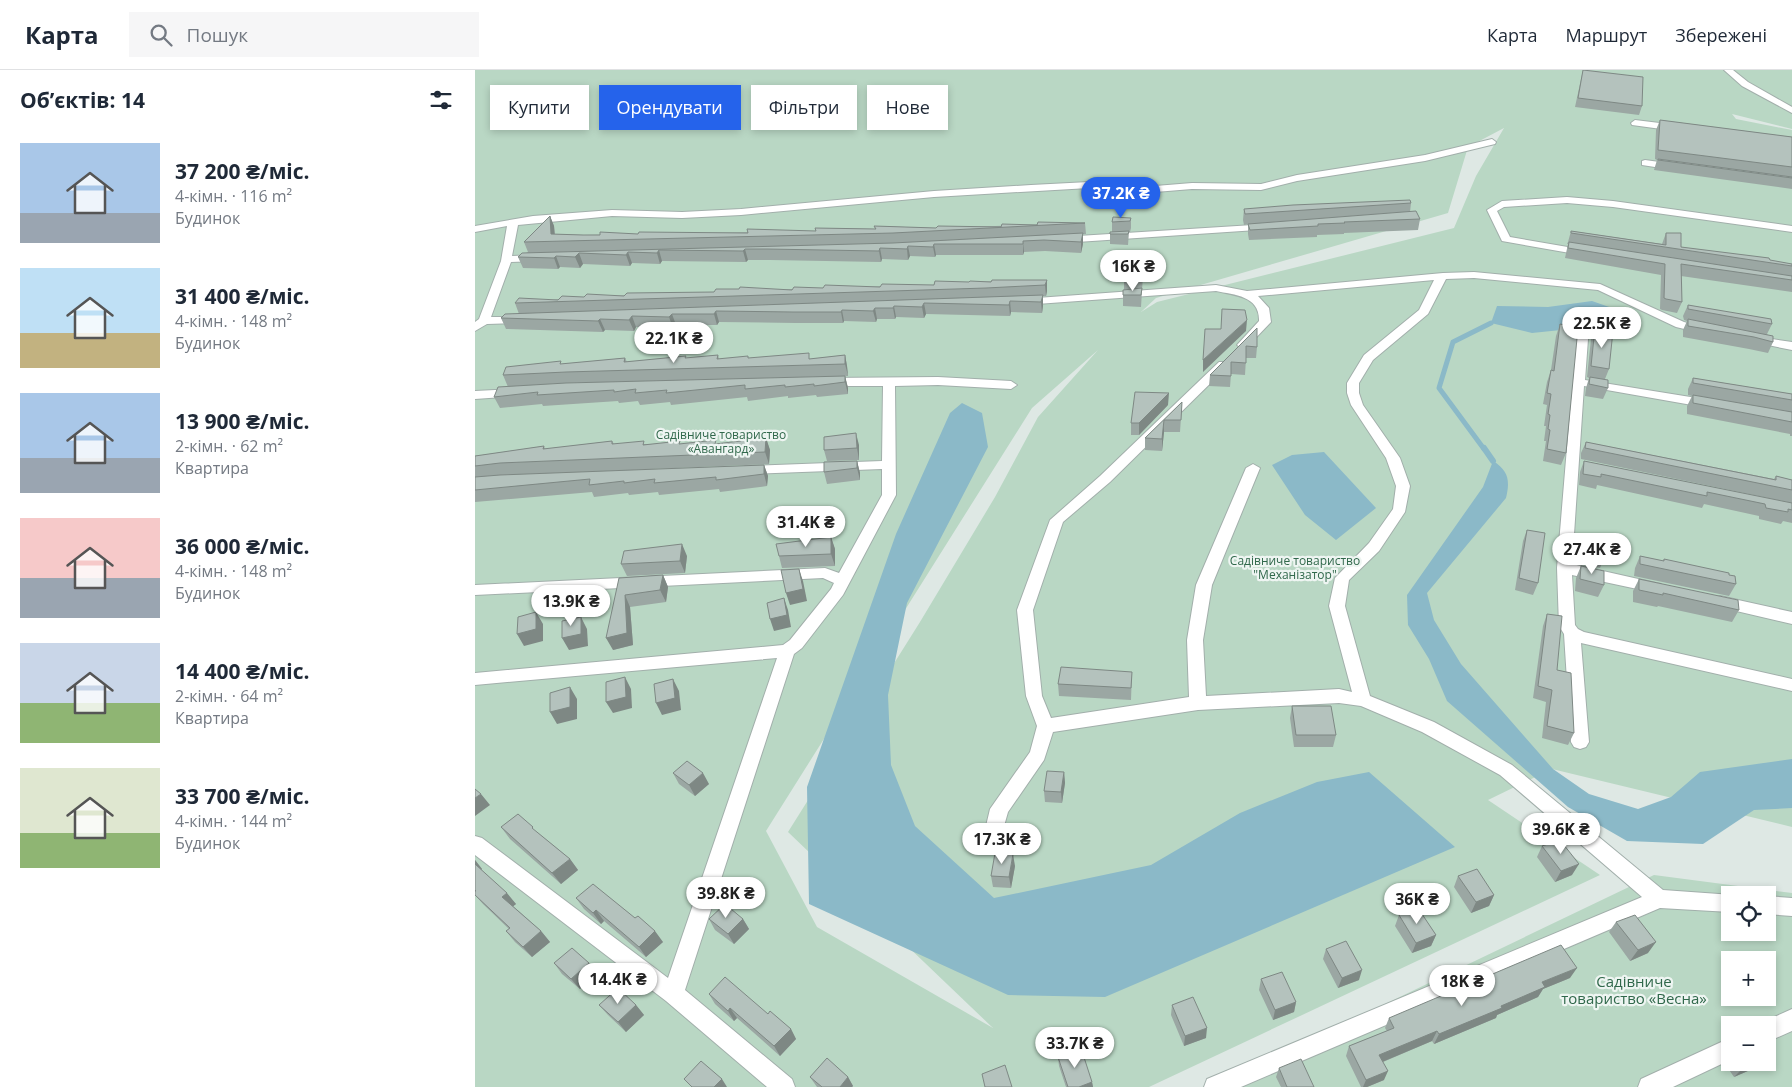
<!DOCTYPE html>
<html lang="uk">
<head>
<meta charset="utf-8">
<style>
	body { margin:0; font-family:"Open Sans",sans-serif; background:#f6f6f7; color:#1f2937; height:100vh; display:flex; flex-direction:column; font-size:19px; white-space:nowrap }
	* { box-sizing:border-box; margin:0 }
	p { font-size:16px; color:#747a83 }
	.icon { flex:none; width:28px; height:28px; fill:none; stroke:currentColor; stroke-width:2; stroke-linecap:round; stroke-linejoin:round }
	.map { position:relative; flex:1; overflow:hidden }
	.panel { display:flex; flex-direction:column; background:#fff; width:475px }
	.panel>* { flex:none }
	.banner { position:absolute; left:15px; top:15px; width:475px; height:45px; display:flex; gap:10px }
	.controls { position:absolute; left:1246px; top:816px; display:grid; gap:10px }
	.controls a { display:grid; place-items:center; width:55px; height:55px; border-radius:0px; background:#fff; box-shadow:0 2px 8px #0003; font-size:25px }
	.price { position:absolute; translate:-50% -42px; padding:0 11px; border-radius:18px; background:#fff; color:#222; font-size:16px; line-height:32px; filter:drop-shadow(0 1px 2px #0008) }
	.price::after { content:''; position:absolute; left:50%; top:30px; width:15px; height:11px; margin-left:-8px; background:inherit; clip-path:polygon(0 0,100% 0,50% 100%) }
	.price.selected { background:#2563eb; color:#fff }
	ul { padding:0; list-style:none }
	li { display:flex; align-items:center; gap:15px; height:125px; padding:0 20px }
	li span { display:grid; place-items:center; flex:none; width:140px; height:100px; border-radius:0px; color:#555 }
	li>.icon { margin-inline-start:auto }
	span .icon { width:60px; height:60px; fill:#fffc; stroke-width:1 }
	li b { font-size:21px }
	h2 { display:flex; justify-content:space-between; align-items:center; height:60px; padding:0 20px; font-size:21px }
	.chip { padding:0 18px; border-radius:0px; background:#fff; box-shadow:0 2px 8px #0003; font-size:18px; line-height:45px }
	.chip.selected { background:#2563eb; color:#fff }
	header { display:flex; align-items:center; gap:30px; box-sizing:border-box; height:70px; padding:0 25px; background:#fff; border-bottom:1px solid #e0e1e3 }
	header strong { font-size:24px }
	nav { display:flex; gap:28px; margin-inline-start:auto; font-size:18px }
	.search { width:350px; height:45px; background:#f6f6f7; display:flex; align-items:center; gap:12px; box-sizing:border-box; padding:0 18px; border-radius:0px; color:#747a83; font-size:19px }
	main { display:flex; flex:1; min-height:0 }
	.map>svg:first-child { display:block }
	.green { fill:#b9d7c4; fill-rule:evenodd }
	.water { fill:#8bb9c8 }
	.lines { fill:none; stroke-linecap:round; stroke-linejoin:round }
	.stream-far1 { stroke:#8bb9c8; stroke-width:5 }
	.stream { stroke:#8bb9c8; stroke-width:6 }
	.minor-casing { stroke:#a2afab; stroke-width:2 }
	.minor { fill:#fff; fill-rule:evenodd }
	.wall { fill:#9ba7a3 }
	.shaded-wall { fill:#7e8884 }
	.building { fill:#b4c2bd; stroke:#7e8884 }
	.labels { text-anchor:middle; stroke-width:4.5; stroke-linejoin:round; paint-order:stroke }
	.park-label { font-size:12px; fill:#30684b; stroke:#eef5f2 }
	.near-park-label { font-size:15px; fill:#30684b; stroke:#eef5f2 }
</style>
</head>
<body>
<header>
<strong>Карта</strong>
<div class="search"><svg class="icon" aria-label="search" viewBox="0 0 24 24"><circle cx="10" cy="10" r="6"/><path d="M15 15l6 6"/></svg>Пошук</div>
<nav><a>Карта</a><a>Маршрут</a><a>Збережені</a></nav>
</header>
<main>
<section class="panel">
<h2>Об’єктів: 14<svg class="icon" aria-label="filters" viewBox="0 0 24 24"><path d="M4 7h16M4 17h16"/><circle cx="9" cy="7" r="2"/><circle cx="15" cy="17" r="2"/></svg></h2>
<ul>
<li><span style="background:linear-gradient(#a9c7e8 70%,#9aa5b1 0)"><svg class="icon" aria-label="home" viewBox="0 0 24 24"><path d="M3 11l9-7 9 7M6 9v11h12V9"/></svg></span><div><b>37 200 ₴/міс.</b><p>4-кімн. · 116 m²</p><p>Будинок</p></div></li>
<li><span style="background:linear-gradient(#bfe0f5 65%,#c2b280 0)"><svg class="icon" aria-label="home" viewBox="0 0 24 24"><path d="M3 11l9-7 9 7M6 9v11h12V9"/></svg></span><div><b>31 400 ₴/міс.</b><p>4-кімн. · 148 m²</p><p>Будинок</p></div></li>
<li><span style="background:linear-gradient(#a9c7e8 65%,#9aa5b1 0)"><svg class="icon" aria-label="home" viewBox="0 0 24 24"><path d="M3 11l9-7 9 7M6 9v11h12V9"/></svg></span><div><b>13 900 ₴/міс.</b><p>2-кімн. · 62 m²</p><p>Квартира</p></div></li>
<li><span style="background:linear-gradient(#f6c9c9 60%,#9aa5b1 0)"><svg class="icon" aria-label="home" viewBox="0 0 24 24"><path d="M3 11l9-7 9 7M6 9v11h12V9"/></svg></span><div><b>36 000 ₴/міс.</b><p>4-кімн. · 148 m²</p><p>Будинок</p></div></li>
<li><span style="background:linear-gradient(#c9d6e8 60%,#8fb573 0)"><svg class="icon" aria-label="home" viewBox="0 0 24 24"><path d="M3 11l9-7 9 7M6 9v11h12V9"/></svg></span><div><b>14 400 ₴/міс.</b><p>2-кімн. · 64 m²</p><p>Квартира</p></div></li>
<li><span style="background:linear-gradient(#dfe7d0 65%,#8fb573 0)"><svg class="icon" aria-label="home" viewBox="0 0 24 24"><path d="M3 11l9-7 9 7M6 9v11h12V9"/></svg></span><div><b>33 700 ₴/міс.</b><p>4-кімн. · 144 m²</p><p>Будинок</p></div></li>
</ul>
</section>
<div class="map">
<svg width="1317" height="1017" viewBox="0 0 1317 1017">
	<rect width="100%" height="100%" fill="#dee8e4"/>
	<path class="green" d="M0,0H1317V59L1257,44L1261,49L1317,60V757L1077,699L1013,730L1125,805L674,1017H0ZM1029,58L1001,106L979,158L682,232L666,242L681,228L973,143L993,77ZM623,280L563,347L520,427L445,552L313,762L518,958L342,857L291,761L557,338Z
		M1179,805L1317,823V1017H737ZM1255,825H1292V862H1255ZM1255,890H1292V928H1255ZM1255,955H1292V992H1255Z"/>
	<path class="water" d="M1117,231L1157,245L1161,255L1115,257L1057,263L1016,253L1022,236L1073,237Z
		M487,333L507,343L513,377L432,533L413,625L416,695L440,756L519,828L676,795L765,743L842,712L894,702L980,777L630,927L533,925L334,834L332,717L421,464L475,343Z
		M849,382L901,438L861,470L830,445L797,395L817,385Z
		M1018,391C1034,401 1035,411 1031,428L952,523L959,550L986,594L1078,699L1114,724L1163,739L1196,727L1225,702L1317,689V738L1279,740L1228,774L1152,771L1093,737L972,631L954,589L933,555L932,525L1008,417Z"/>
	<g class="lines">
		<path class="stream-far1" d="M1009,379L964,318L978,272L1016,253"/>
		<path class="stream" d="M1009,378L1018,391"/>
		<g class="minor-casing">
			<path id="minor" d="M1249,0H1258L1273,12L1317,37V43L1267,16Z
				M1160,50L1201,55L1205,58L1201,61L1157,55L1156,53Z
				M1017,69L1021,72L1020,74L950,91L822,111L786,120L717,119L668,123L614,118L459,127L266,145L207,148L137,146L43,155L37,186L62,185L67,188L62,191L36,192L16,247H47L53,250L47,253L12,254L0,261V252L4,249L26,191L32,156L0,162V156L58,146L137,140L207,142L266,139L459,121L556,115L614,112L668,117L717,113L786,114L822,105L950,85Z
				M1170,90L1199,94L1204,97L1199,100L1167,95V91Z
				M1092,127L1138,131L1317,156V162L1138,137L1092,133L1029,137L1022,141L1035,167L1116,181L1117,183L1112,186L1027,171L1012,140L1027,131Z
				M794,154L799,157L798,159L587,173L582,170L587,167Z
				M999,202L1125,214L1209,252L1234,259L1236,261L1230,264L1201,257L1123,220L999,208L971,209L953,244L898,290L884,313V323L888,335L925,388L935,416L930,442L904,481L874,510L870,536L895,626L959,652L1037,695L1188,820L1258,825H1255V842L1185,838L766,1017H729L732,1009L1167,827L1025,705L947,662L886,636L864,633L723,640L578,662L569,690L533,742L529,756L537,775L535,781L528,783L521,781L511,756L515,739L555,682L562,656L551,626L542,540L575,450L625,406L744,292H752L754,295L635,412L588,452L558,540L567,626L576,648L714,627L712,570L721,515L771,398L778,394L785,398L737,515L728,570L731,626L864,619L877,622L854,536L860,508L894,473L918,439L921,416L911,388L876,335L872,323V313L889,285L944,240L959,210L783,226L794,238L796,252L772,277L768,279L762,275L784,251C785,226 760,225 741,221L548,235L542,232L548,229L741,215L772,221L968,203Z
				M1107,266L1113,269L1110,310L1234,330L1240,334L1234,338L1109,316L1097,494L1181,513L1186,514L1189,518L1186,522L1181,523L1097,505L1100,555L1103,559L1109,562L1317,609V621L1106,573L1114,672L1111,677L1105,679L1099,677L1096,672L1089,564L1084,556L1082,498L1101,269Z
				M1277,266L1317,272V280L1273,271L1271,269L1273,267Z
				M463,307L536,311L542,315L536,319L463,315L420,316L421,425L368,525L327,578L319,584L210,920L317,1009L320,1017H292L191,931L0,785V766L7,768L193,908L302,588L0,615V603L308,575L315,570L356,519L359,513L348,508L0,525V515L350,498L364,503L407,425V399L270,404L263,400L270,396L407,391L408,316H351L345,312L351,308Z
				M40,319L44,320L46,323L44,326L0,329V321Z
				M1245,526L1317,542V554L1240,536L1237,532L1240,528Z
				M1292,826L1317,828V846L1292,844Z
				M1317,939V961L1292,972V955L1284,954Z
				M1255,968V990L1198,1017H1163L1166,1009Z"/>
		</g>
		<use href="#minor" class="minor"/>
	</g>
	<path class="wall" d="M1108,0L1167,36L1164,45L1100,37L1106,9Z
		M1185,50L1317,67V119L1179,100L1182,90L1180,89L1181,60Z
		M936,133L935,142L945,149L943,160L869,163V164L842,165V167L774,170L773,164V154L769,155L768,150L769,139Z
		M75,146L79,156L80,164L108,165L341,161L340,158L400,159L399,156L461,158L610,153L611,164H608V174L606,183L570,181L549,182L548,185H461L460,187L435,186L433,190L407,189L406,192L295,190H273L271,192L187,191L185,194L157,193L155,196L108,194L105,198L85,197L83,199L48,198L43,187L53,182L49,172Z
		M656,148V158L655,162H654L653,175L635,174V164L637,162V152Z
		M1096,161L1187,174L1191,163L1206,177L1317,194V222L1206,206L1207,232L1202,243L1187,240L1185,239L1186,205L1090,188L1093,174H1092L1093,172Z
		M668,205L666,237L648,236V225L649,220V210Z
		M572,210V221L571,226H568V236L567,243L536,242L535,246L451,244L449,248L421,247L420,249H402L401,252L369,251L368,253H321L244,252L242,255H201L198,258L161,257L159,261L130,260L128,262L31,259L26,248L44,244L40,233L109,227L348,218L459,215L494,212Z
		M1213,235L1297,254L1292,264L1298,272L1293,283L1274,279L1208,267V260L1212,251L1209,250L1208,246Z
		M1085,254L1091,383L1086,395L1068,391L1071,371H1069L1071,356H1069L1072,335L1068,334L1072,312L1076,300L1081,266Z
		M782,258V277L781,288H771L770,305L756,304L755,317L734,316L735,305Z
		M1120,258L1134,299L1130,309L1133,318L1128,329L1110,326L1111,318L1114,308L1112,307L1116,269Z
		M243,285L244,289H336L370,285L372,296L373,306L96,313L370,306L373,318V324L342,327L341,325L313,328V326L273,331L272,327L196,335L195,332L165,335L163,331L144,333L143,331L68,336L67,334L25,338L19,327L33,317L28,305L87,294L150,288L152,292L211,286V288Z
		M1218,308L1317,324V366H1315V364L1212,344V336L1217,326L1213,325V319Z
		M707,332L705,362H689L687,381L670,380V368Z
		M693,335L664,365H656V353Z
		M291,368L295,380L294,394L154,400L289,395L293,406L292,416L245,422L244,419L184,425L183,422L154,425L153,423L119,427L117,422L0,432V386L69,376L70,379L137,371L139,374H242Z
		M1111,372L1299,409L1301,406L1317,410V433L1106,389V383Z
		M384,375V390L352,391L349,380Z
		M382,391L385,403V410L352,414L349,402Z
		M1109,391L1317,433V453L1308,451L1306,454L1284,449V446L1229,434L1227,438L1122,415L1121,419L1104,415L1105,402Z
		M1052,460L1063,513L1058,525L1040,520L1048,471Z
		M356,467L360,479V496L307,498L304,486Z
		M1109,470L1127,477L1130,486L1125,498L1103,493L1104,482Z
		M212,486L210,503L152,506L146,494Z
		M1165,486L1188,491L1189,489L1254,505L1261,514L1254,526L1159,506L1160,498Z
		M1106,496L1129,515L1123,527L1100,521L1101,508Z
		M188,505L193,517L191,532L155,537L158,575L138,580L144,508Z
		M1164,509L1264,540L1257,552L1183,536L1182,537L1158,532V521Z
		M1072,544L1082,600L1099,663L1093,675L1067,668L1071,632L1058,628L1068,556Z
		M657,602L656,630L584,626L583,614Z
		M817,636L861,665L858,677H819L815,648Z
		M589,702L590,713L587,733L570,732L569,721Z
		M198,703L234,714L220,726L204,714Z
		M26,757L63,763L95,789L103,800L86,814L35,769Z
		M1067,776L1097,805L1080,812L1062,787Z
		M0,790L7,799L6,800L41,834L38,836L66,861L75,872L57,887L40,872L31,861L34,859L8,834L0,825Z
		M540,796L536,818L518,817L516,806Z
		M983,806L1019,825L1014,836L996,843L979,817Z
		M101,828L188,872L171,887L129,851L126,854L109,839Z
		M924,845L961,865L956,876L937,883L920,856Z
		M234,849H268L274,859L259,874L240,860Z
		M1141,852L1173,883L1155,891L1134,862Z
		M851,879L884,910L863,918L848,889Z
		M79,893H114L122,903L105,919L87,904Z
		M1095,908L1068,919L1063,927L1022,945L1021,948L959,974L957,971L908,992L909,1010L892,1017H886L871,986L874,976L912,961L910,958L914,948Z
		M786,909L821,932L819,942L798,950L784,920Z
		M234,924L293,944L316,959L321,969L305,986L262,948L259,951L240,934Z
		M124,935H161L169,945L151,962L133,945Z
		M697,935L731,968L709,976L696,945Z
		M583,987L617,1012L618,1017H591L584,996Z
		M1255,990V992H1287L1282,997L1259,1007L1250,994Z
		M804,998L839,1017H806L801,1007Z
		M335,1007H373L378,1016L377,1017H342Z"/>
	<path class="shaded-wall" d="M75,146L79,156L80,171L76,164Z
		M608,163V174L606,183V172Z
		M548,171L549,182L548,185Z
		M459,174L461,185L460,187L458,177Z
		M433,176L435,186L433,190L432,179Z
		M405,178L407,189L406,192L404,181Z
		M270,179L273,190L271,192L268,181Z
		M184,180L187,191L185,194L182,183Z
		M153,182L157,193L155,196L151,185Z
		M104,183L108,194L105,198L100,187Z
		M81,186L85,197L83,199L79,188Z
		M572,210V221L571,226L570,215Z
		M568,225V236L567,243L566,232Z
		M535,231L536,242L535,246L534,235Z
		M449,233L451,244L449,248L447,237Z
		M419,236L421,247L420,249L418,238Z
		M400,238L402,249L401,252L398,241Z
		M367,240L369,251L368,253L366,242Z
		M241,241L244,252L242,255L239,244Z
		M197,244L201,255L198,258L194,247Z
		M157,246L161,257L159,261L154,250Z
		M125,249L130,260L128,262L123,251Z
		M772,250L771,261L728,302V290Z
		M370,285L372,296L373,306L370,294Z
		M370,306L373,318V324L370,312Z
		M694,323L693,335L664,365V353Z
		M689,350V362L687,381V369Z
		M381,363L384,375V390L382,378Z
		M291,368L295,380L294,394L290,382Z
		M382,391L385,403V410L382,398Z
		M289,395L293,406L292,416L289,404Z
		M356,467L360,479V496L356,484Z
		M207,474L212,486L210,503L205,491Z
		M324,499L328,511L332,531L315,535L311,523Z
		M188,505L193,517L191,532L185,520Z
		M150,525L155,537L158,575L138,580L131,568Z
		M309,528L313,540L316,557L299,561L295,549Z
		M61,542L68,554V571L49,576L42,564Z
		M106,547L112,559L113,576L94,580L87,568Z
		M150,607L156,619L157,638L138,643L131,632Z
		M198,609L204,621L206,640L187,645L181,633Z
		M95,617L102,629V649L82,654L75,642Z
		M589,702L590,713L587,733L586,722Z
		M228,703L234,714L220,726L214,715Z
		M6,724L15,735L0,746V728Z
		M538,784L540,796L536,818L534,807Z
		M95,789L103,800L86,814L77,803Z
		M0,790L7,799L5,801L0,795Z
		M1104,794L1097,805L1080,812L1086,801Z
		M32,823L41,834L36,838L27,827Z
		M1019,825L1014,836L996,843L1001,832Z
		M121,840L129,851L126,854L118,843Z
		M268,849L274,859L259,874L253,864Z
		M66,861L75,872L57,887L48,877Z
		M180,861L188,872L171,887L164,877Z
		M961,865L956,876L937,883L941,873Z
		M1181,872L1173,883L1155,891L1163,880Z
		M114,893L122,903L105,919L96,909Z
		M1102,898L1095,908L1068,919L1063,927L1022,945L1021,948L959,974L964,964L1067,912Z
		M887,900L884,910L863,918L867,908Z
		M821,932L819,942L798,950L800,940Z
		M161,935L169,945L151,962L143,952Z
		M255,938L262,948L259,951L253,941Z
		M732,958L731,968L709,976L710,966Z
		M316,959L321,969L305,986L299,976Z
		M962,961L957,971L900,995L904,985Z
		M1281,992H1287L1282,997L1259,1007L1269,997Z
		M913,1001L909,1010L892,1017H888L891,1010Z
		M373,1007L378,1016L377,1017H365Z
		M247,1009L252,1017H239Z
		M617,1012L618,1017H604Z"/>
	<path class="building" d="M1108,0L1168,7L1167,36L1103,28Z
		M1185,50L1317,67V97L1183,80Z
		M1183,89L1317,107V108L1183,90Z
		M935,130L936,133L770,144L769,139L818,135Z
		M941,141L945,149L869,152L870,153L843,154V156L775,160L773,154Z
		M75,146L76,164L108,165H125V162L163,164L164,162L273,163L272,159L341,161L340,158L401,159L399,156L461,158L463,156L526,157L527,154L562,155L563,152L610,153L418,163L49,172Z
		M638,147L656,148L655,151L637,152Z
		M654,161L653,164H635V162Z
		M1096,161L1191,175V163H1206V177L1294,188L1295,190L1317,194V196L1096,163Z
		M608,163L606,172L569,170L548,171V174H459L458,177L433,176L432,179L405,178L404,181L292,179H270L268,181L184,180L182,183L153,182L151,185L104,183L100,187L81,186L79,188L43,187L47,183L418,173Z
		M1094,172L1317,206V210L1206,194L1207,232L1191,229L1189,228L1190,194L1093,178Z
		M650,204L668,205L667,208L649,210Z
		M517,210H572L570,215L511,218L40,233L44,228L83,230L87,226L109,227L112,224L149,226L152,223L239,222L241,219H264L265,217L317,220L319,217L348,218L350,215L405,217L407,214L459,215L460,211L494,212L495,211L516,212Z
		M667,218L666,225H648V220Z
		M568,225L566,232L535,231L534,235L449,233L447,237L419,236L418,238H400L398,241L367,240L366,242H318L241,241L239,244H197L194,247L157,246L154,250L125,249L123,251L26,248L30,244Z
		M1213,235L1296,249L1297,254L1213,239Z
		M747,239L770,240L772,250L728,290L730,259H746Z
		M1213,249L1298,266V272L1279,267L1213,256Z
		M1085,254L1103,258L1091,383L1072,379L1075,360L1073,359L1075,345L1073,344L1076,324L1072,323L1076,300L1079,301Z
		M782,258V277L771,276V293L756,292V306L735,305Z
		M1120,258L1138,261L1134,299L1116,296Z
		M334,283V289L370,285V294L91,302L28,305L31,297L86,291L85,294L150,288L149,292L211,286L210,288L243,285L242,289L273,286V288Z
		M370,306V312L339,316V314L310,317V315L270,319V315L191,323L192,320L160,323L161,319L139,322V320L62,325L63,322L19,327L23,317L91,313Z
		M1115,307L1133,310V318L1114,314Z
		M1218,308L1317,324V330L1218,313Z
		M660,322L694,323L664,353H656Z
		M1218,325L1317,342V352L1218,333Z
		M707,332L706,350H689L687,369L670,368Z
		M381,363L382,378L349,380V367Z
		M291,368L290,382L25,393L0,396V386L69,376L68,379L137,371V374L169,371L168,375L205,371L204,374L241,370L240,374Z
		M1111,372L1301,410V406L1317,410V420L1110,378Z
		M382,391V398L349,402V392Z
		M1109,391L1317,433V440L1313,439V442L1291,438L1290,434L1232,422V426L1126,404V407L1108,404Z
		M289,395V404L241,410V407L179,413L180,409L149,413V411L114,415L115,409L0,420V407L25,405Z
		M1052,460L1070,463L1063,513L1044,508Z
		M356,467V484L304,486L301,474Z
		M1109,470L1127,474V477L1131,478L1130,486L1108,481Z
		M207,474L205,491L146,494L149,481Z
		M1165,486L1189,491V489L1254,503V505L1260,506L1261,514L1165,494Z
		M1106,496L1129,501V515L1105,509Z
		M324,499L328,519L311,523L306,500Z
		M188,505L185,520L150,525L152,563L131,568L144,508Z
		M1164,509L1263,530L1264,540L1188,523V525L1164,520Z
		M309,528L312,545L295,549L292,533Z
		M61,542V559L42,564L43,547Z
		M1072,544L1087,546L1082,600L1096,603L1099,663L1072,656L1077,620L1063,616Z
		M106,547V564L87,568V551Z
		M586,597L657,602L656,618L583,614Z
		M150,607L151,627L131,632V612Z
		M198,609L200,628L181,633L179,614Z
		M95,617V637L75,642V623Z
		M817,636H856L861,665H821Z
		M212,691L228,703L214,715L198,703Z
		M572,701L589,702L586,722L569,721Z
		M0,719L6,724L0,728Z
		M43,744L58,757L57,758L95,789L77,803L26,757Z
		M1085,770L1104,794L1086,801L1067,776Z
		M520,783L538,784L534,807L516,806Z
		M0,794L32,823L27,827L66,861L48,877L31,861L35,858L0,825V821H1L0,820Z
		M1002,799L1019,825L1001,832L983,806Z
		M118,814L160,848L163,846L180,861L164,877L121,840L118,843L101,828Z
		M250,834L268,849L253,864L234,849Z
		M943,838L961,865L941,873L924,845Z
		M1160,845L1181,872L1163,880L1141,852Z
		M871,871L887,900L867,908L851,879Z
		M1086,875L1102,898L1067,912L1070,917L1026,936L1027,938L964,964L962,961L904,985L913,1001L891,1010L874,976L919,958L914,948Z
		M97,878L114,893L96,909L79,893Z
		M807,902L821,932L800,940L786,909Z
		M250,907L293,944L295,941L316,959L299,976L255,938L253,941L234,924Z
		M143,918L161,935L143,952L124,935Z
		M718,927L732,958L710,966L697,935Z
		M606,978L617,1012L604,1017H593L583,987Z
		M352,988L373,1007L365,1017H347L335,1007Z
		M826,989L839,1017H812L804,998Z
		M226,991L247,1009L239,1017H217L209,1009Z
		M1265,992H1281L1269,997Z
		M530,995L537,1017H510L507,1004Z"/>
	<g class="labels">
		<g class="park-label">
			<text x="246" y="369">Садівниче товариство<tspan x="246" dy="14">«Авангард»</tspan></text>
			<text x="820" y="495">Садівниче товариство<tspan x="820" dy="14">"Механізатор"</tspan></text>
		</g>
		<g class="near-park-label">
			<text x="1159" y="917">Садівниче<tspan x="1159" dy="17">товариство «Весна»</tspan></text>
		</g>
	</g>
</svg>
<div class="controls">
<a><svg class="icon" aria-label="locate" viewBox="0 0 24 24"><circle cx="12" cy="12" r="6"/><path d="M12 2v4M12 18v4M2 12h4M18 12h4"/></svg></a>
<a>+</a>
<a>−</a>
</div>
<b class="price selected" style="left:646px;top:149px">37.2K ₴</b>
<b class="price" style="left:658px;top:222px">16K ₴</b>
<b class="price" style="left:1127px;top:279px">22.5K ₴</b>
<b class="price" style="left:199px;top:294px">22.1K ₴</b>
<b class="price" style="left:331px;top:478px">31.4K ₴</b>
<b class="price" style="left:1117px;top:505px">27.4K ₴</b>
<b class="price" style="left:96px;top:557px">13.9K ₴</b>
<b class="price" style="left:1086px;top:785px">39.6K ₴</b>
<b class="price" style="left:527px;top:795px">17.3K ₴</b>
<b class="price" style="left:251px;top:849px">39.8K ₴</b>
<b class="price" style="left:942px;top:855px">36K ₴</b>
<b class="price" style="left:143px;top:935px">14.4K ₴</b>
<b class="price" style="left:987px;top:937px">18K ₴</b>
<b class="price" style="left:600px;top:999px">33.7K ₴</b>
<div class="banner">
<a class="chip">Купити</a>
<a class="chip selected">Орендувати</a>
<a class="chip">Фільтри</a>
<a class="chip">Нове</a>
</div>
</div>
</main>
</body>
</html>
